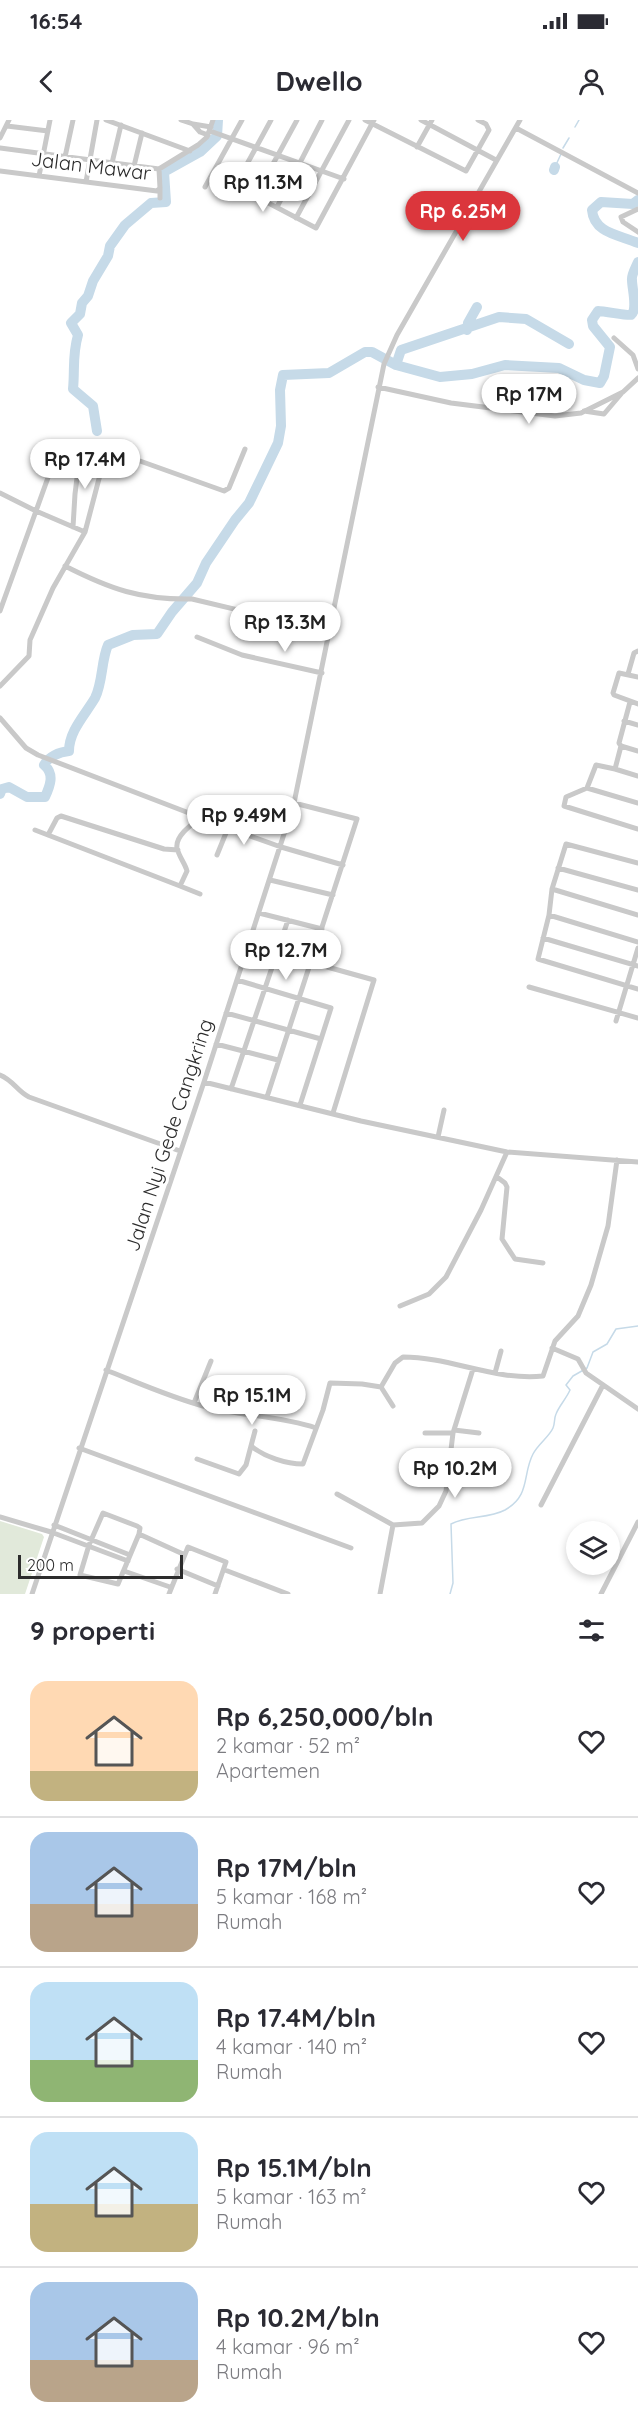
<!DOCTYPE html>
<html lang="id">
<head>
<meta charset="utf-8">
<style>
	body { margin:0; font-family:Quicksand,sans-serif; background:#f2f2f3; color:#2b2b33; height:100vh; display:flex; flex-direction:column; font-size:22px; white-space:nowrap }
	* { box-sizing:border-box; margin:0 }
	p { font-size:20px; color:#7c7c81 }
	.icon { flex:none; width:33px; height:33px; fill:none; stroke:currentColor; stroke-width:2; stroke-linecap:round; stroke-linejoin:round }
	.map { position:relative; height:1474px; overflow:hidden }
	.details { display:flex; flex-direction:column; background:#fff; flex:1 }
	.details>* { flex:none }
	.tools { position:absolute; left:566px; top:1401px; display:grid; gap:12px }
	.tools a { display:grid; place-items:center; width:54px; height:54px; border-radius:50%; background:#fff; box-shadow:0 3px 9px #0003; font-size:30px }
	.scale { position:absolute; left:18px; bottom:15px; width:165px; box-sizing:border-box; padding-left:6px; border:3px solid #2c2c2c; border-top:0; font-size:16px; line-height:21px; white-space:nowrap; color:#2c2c2c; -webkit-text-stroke:4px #fff; paint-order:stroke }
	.price { position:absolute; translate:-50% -51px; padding:0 14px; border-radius:21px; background:#fff; color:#222; font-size:20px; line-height:39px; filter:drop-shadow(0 2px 3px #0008) }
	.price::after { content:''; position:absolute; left:50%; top:36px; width:18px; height:14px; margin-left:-9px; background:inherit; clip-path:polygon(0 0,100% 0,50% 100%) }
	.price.on { background:#db363c; color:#fff }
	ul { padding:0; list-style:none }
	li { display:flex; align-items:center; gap:18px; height:150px; padding:0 30px }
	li+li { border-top:2px solid #e1e1e2 }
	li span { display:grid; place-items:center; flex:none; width:168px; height:120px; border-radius:18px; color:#555 }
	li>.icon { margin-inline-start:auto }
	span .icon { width:72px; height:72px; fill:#fffc; stroke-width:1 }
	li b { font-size:26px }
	h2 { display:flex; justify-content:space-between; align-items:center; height:72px; padding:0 30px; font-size:26px }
	.status { display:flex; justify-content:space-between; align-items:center; height:42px; padding:0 30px; background:#fff; direction:ltr }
	.status svg { height:16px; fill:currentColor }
	header { display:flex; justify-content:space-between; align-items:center; height:78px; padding:0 30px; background:#fff; font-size:27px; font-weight:700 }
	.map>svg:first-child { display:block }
	.green { fill:#e1e9da }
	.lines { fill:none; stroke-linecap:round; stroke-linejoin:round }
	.stream { stroke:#c6dae8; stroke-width:1.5 }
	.river { stroke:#c6dae8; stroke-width:10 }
	.street { stroke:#c9c9c9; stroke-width:5 }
	.labels { text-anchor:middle; stroke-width:6; stroke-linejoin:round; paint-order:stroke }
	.street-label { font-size:20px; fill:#2c2c2c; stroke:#fff }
</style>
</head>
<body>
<div class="status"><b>16:54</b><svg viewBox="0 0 49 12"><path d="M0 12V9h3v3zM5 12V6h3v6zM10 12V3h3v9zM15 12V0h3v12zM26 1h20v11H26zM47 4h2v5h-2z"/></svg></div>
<header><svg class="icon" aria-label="back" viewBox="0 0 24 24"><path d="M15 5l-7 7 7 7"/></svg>Dwello<svg class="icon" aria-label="person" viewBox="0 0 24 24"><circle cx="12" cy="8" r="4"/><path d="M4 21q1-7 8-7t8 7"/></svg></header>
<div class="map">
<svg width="638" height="1474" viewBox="0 0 638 1474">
	<rect width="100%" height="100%" fill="#fff"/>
	<path class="green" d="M0,1401L42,1414L44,1417L25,1474H0Z"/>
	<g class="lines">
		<path class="stream" d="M575,7L579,0
			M563,28L569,18
			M555,47L561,34
			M450,1474L453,1463L451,1404C468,1395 488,1399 505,1390C531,1375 522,1355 533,1334C538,1324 549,1317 553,1308C555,1304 554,1298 556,1294C559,1286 566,1279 570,1270L566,1265L573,1256L587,1248L593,1232L607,1224L616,1209L638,1206"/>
		<path class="river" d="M554,50L555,47
			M638,80L633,84L601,82L592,90C594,114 621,115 638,123
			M467,210L468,203L477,187
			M396,245L401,230L499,197L526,199L569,224
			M97,311L93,286L73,269C75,249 72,236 78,215L71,203L80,194L82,183L88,176L93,161L108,136L110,126L125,105L151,83L166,82L164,52L200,32L217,16L218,0
			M0,674L2,669L9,667L27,677H45C50,666 55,654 44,645C48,637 59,632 69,631C69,611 85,595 95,578C103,562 101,541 108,525L133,515L157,514L172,492L197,463L206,443L235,400L249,383L278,323L281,306L280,270L283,255L329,253L365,232H372L396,245L440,257L472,254L505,245L559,248L584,260L600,263L604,256L610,227L593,206L592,200L598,191C604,191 629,196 631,195C638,189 632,169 632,160C631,155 636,147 638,142"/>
		<path class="street" d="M106,0L190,31
			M181,0L193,4L200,12L208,15
			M365,0L466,51L489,10L486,4L478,0
			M421,0L496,40
			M193,4L211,7
			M7,6L48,11
			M516,8L638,73
			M210,11L344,59
			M0,18L9,0
			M417,27L432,0
			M0,28L159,49L198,25L207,17L213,0
			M65,37L73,0
			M112,43L121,5
			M134,46L142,13
			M0,51L157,71L160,68L159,49
			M213,54L316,108L374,0
			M39,56L50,0
			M86,62L97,0
			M235,66L271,0
			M205,67L242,0
			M160,68V78
			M255,77L297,0
			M277,87L322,0
			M638,89L621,97L623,102L638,112
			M296,98L349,0
			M614,218L633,235L638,249
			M378,267L451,283L555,296L581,293L623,272L638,258
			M584,291L604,294L621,274
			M0,373L36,391L0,491
			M73,407L75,374L79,342L60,334L55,338L36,391L85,412
			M65,446C110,469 141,480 192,479L330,512
			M197,517L242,535L322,553
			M628,554L634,533L638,531
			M638,557L619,553L613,573L614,575L638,584
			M0,566L29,536L30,520L53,468L85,412L106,332L112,331L224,371L229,368L245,329
			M630,582L619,623L621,626L615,649L596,645L587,668L566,677L564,686L638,709
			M0,598L26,628L38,635L228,708L281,727L343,745
			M624,601L638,605
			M621,626L638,631
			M615,649L638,656
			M587,668L638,683
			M35,710L180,766L187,751C185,743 179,737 177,728C175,716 192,704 200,698
			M48,715L57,698L61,696L164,729L178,730
			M217,735L228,708
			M638,743L566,724L552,769L549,795L538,839L638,869
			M558,748L638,770
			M270,760L333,775
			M180,766L200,774
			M552,769L638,795
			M259,793L322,809
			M549,795L638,822
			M543,818L638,846
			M248,825L374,860L333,993
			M237,860L331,888L300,985
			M529,867L638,898
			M226,893L321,919
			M616,901L638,828
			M216,924L278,940
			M0,955C13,960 17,971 29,977L180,1031
			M204,962L361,1001L507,1032L638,1042
			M231,969L288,800
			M267,977L357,699L294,683
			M438,1017L444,990
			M497,1057L505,1063L507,1067L502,1119L515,1139L543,1143
			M400,1186L429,1174L446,1157L481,1090L507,1032
			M552,1228L578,1239L586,1253L638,1289
			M106,1250C139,1263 172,1278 207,1287C243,1296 280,1296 316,1308
			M495,1253L501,1231
			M381,1267L393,1286
			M194,1283L211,1241
			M454,1310L479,1313
			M255,1311L251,1326C265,1337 286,1344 303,1344L323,1290L330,1263L362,1264L381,1267L395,1243L403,1237C450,1237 495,1261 543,1256L555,1221L578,1196L591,1165L608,1106L617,1040
			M425,1313H453
			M79,1328L351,1428
			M197,1339L239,1354L246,1345L251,1326
			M449,1349L489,1354
			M337,1374L393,1405
			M541,1385L603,1265
			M0,1397L51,1412L128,1441
			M54,1405L130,1435
			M139,1414L140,1408L137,1406L103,1393L89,1425L80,1455L118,1464L139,1414L183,1434
			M177,1449L218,1466
			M225,1450L288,1474
			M124,1451L170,1467
			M32,1474L204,962L294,683L384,244L397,215L520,0
			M169,1474L188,1427L226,1442L215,1474
			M380,1474L393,1405L422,1403L439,1386L446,1371L453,1313L473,1249
			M601,1474L638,1402"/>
	</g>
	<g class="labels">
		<g class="street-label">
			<text transform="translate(91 46) rotate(7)" y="7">Jalan Mawar</text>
			<text transform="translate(169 1015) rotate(-72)" y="7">Jalan Nyi Gede Cangkring</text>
		</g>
	</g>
</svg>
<div class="tools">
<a><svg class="icon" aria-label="layers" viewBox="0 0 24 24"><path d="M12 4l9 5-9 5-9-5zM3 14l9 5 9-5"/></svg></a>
</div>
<div class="scale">200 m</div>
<b class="price" style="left:263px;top:93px">Rp 11.3M</b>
<b class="price on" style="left:463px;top:122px">Rp 6.25M</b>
<b class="price" style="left:529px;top:305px">Rp 17M</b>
<b class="price" style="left:85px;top:370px">Rp 17.4M</b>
<b class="price" style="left:285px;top:533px">Rp 13.3M</b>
<b class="price" style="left:244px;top:726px">Rp 9.49M</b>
<b class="price" style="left:286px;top:861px">Rp 12.7M</b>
<b class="price" style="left:252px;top:1306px">Rp 15.1M</b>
<b class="price" style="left:455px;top:1379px">Rp 10.2M</b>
</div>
<section class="details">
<h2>9 properti<svg class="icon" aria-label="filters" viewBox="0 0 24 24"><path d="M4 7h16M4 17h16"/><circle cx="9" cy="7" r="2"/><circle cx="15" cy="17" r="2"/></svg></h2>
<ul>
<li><span style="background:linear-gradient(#ffd9b3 75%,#c2b280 0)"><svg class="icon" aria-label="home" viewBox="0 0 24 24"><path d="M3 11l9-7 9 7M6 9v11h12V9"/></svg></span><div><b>Rp 6,250,000/bln</b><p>2 kamar · 52 m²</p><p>Apartemen</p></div><svg class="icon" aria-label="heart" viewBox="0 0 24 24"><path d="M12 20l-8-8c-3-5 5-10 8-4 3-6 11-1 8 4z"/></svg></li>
<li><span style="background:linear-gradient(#a9c7e8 60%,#b9a48a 0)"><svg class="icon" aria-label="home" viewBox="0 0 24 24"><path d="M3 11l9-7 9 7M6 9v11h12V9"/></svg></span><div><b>Rp 17M/bln</b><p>5 kamar · 168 m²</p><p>Rumah</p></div><svg class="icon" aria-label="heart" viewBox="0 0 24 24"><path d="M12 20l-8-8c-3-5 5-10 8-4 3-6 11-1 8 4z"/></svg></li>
<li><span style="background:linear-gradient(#bfe0f5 65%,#8fb573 0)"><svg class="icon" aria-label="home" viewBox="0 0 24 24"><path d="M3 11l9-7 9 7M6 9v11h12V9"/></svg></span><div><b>Rp 17.4M/bln</b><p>4 kamar · 140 m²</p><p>Rumah</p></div><svg class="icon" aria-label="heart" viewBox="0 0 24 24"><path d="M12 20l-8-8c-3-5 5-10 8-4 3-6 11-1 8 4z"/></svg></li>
<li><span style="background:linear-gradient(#bfe0f5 60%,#c2b280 0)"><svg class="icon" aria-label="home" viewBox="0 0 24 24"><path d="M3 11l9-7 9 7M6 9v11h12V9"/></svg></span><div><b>Rp 15.1M/bln</b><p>5 kamar · 163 m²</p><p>Rumah</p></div><svg class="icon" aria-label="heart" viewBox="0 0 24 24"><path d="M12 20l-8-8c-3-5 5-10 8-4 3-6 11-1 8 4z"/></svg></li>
<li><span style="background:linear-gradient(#a9c7e8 65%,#b9a48a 0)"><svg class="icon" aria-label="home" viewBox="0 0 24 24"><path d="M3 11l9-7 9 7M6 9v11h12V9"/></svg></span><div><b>Rp 10.2M/bln</b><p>4 kamar · 96 m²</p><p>Rumah</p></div><svg class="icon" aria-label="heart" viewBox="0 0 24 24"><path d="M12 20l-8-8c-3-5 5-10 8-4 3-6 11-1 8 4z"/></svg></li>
</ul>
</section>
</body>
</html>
